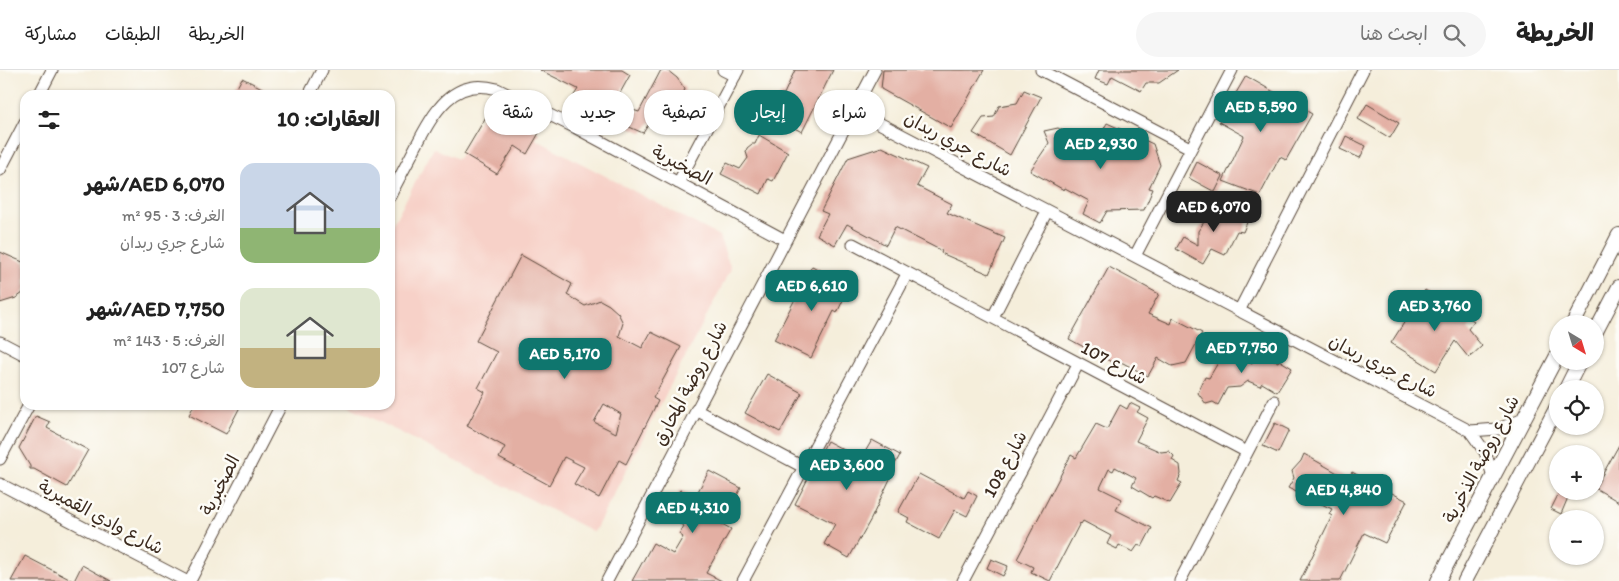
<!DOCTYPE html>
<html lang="ar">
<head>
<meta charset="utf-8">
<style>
	body { margin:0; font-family:Itim,"Playpen Sans Arabic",sans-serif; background:#f6f6f6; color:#222; direction:rtl; height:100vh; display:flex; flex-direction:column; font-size:19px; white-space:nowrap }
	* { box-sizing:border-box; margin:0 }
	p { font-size:16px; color:#767676 }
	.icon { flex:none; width:28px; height:28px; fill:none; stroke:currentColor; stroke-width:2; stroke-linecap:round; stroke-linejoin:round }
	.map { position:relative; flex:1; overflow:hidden; direction:ltr }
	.sheet { position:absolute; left:20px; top:20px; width:375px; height:320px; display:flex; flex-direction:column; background:#fff; border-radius:15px; box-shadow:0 1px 4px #0004; direction:rtl }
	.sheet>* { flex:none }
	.banner { position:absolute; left:410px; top:20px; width:475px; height:45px; direction:rtl; display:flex; gap:10px }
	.needle { width:32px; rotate:142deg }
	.buttons { position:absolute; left:1549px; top:245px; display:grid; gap:10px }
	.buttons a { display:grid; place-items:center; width:55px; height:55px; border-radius:50%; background:#fff; box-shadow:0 1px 4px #0004; font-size:25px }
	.price { position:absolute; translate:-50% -42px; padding:0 11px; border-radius:10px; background:#0f766e; color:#fff; font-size:16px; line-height:32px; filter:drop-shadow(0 1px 2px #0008) }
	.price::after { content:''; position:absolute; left:50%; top:30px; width:15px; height:11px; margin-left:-8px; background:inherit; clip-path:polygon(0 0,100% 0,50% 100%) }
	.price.on { background:#222; color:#fff }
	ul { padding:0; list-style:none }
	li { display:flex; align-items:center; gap:15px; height:125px; padding:0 15px }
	li span { display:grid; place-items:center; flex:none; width:140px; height:100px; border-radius:15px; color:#555 }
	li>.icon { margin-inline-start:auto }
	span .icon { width:60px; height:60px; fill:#fffc; stroke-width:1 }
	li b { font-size:21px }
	h2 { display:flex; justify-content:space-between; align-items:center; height:60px; padding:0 15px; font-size:21px }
	.chip { padding:0 18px; border-radius:22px; background:#fff; box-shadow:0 1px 4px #0004; font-size:18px; line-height:45px }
	.chip.on { background:#0f766e; color:#fff }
	header { display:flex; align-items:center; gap:30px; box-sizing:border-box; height:70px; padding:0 25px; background:#fff; border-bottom:1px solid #e0e0e0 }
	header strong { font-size:24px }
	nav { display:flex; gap:28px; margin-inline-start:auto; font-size:18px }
	.search { width:350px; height:45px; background:#f6f6f6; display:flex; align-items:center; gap:12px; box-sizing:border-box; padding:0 18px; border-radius:28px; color:#767676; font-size:19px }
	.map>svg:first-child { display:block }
	.built { fill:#f7d1c8 }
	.building { fill:#e3afa3; fill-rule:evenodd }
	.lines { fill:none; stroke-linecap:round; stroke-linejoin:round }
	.minor-casing { stroke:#57473a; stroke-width:13 }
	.tertiary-casing { stroke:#57473a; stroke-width:16 }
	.minor { stroke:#fff; stroke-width:11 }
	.tertiary { stroke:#fff; stroke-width:14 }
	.labels { text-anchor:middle; stroke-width:5; stroke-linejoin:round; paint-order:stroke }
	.street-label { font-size:18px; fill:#3b2a1e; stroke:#fdfcf7 }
</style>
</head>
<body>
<header>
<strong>الخريطة</strong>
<div class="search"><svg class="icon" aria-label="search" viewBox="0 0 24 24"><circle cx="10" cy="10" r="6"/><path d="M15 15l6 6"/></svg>ابحث هنا</div>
<nav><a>الخريطة</a><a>الطبقات</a><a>مشاركة</a></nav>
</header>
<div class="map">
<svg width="1619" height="511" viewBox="0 0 1619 511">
	<rect width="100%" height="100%" fill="#fdfcf7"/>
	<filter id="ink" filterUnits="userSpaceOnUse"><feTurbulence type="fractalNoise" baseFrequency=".02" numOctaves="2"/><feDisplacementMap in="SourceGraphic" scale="10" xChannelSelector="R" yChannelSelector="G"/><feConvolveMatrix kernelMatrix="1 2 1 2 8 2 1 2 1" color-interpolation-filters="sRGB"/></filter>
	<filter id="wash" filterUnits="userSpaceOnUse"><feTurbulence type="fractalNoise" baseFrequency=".0096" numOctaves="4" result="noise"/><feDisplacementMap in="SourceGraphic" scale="20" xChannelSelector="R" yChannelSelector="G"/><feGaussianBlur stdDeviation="1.12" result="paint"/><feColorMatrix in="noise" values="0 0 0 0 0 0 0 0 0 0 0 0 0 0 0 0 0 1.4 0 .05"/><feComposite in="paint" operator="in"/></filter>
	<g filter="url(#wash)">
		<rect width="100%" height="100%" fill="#f5eedb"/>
		<path class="built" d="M484,42L719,166L731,199L594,462L347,335H390V159L434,78L458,89Z"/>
		<g id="blocks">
			<path class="building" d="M540,0H622L630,5L614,34L639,42L661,0H667L677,8L685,19L678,36L679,38L668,59L650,52L643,63L618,52L573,27L578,19Z
				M795,0H833L802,62L771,46L777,38L775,33L777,29L781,24H784Z
				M883,0H984L951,58L881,19Z
				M1099,0H1178L1159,13H1146L1141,21L1112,6L1108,14L1095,9Z
				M1246,6L1312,44L1286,90L1280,87L1260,125L1223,111L1244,66L1219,52Z
				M242,8L276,25H233Z
				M1024,20L1041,27L1010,85L973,63L983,48L994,47L999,36L1017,33Z
				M1367,34L1399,53L1390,68L1358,49Z
				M493,35L539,63L527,84L515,76L497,104L464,84Z
				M1107,53L1153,74L1160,95L1149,118L1153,119L1144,140L1107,141L1100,153L1083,144L1089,131L1065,118L1064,120L1030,101L1049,73L1044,61L1058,58L1094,77Z
				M759,65L788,82L773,111L768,109L761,124L721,104L727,93L740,99L748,88L746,82L747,78L752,74H755Z
				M1346,66L1366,76L1360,88L1340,79Z
				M882,77L927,98L917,116L952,134L947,143L1005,168L989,204L941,183L942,181L895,157L886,175L847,154L835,175L817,165L828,144L821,141L848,88Z
				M1197,92L1223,106L1215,122L1189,108Z
				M1211,131L1248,150L1243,162L1237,161L1225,185L1212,179L1203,194L1176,179L1183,167L1198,175V161L1204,152L1202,147Z
				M0,182L25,193V218L23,223L16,228L0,233Z
				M521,185L572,214L567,225L585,236L600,230L609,235L618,243L623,253L619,266L642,278L651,262L681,277L653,328L658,331L626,394L619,390L599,428L574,414L584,397L564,387L549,415L499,388L505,377L467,356L485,322L478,318L497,282L476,271ZM604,334L621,344L616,363L594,352Z
				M812,196L850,215L837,243L834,241L811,288L774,270Z
				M1109,197L1159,224L1148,244L1171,254L1173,248L1202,263L1186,293L1172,296L1158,288L1148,306L1121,292L1119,296L1069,269Z
				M1425,220L1474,251L1468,259L1482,276L1469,288L1455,271L1436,301L1391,273Z
				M1230,276L1236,280V285L1252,293L1257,282L1278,292L1279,290L1292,298L1277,322L1262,313L1260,316L1248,311L1240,317L1227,318L1218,335L1213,332L1206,334L1198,323L1205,307L1209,308L1219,291L1214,285L1222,278Z
				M767,304L802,323L780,362L745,343Z
				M1130,333L1140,338L1137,342L1148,348L1136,371L1161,382L1169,381L1174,386L1172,390L1180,395L1181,404L1178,411L1182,413L1170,433L1154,426L1152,428L1132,416L1136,408L1115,397L1113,401L1109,399L1100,418L1122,429L1116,440L1152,458L1142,477L1138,475L1133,482L1119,475L1117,479L1107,474L1111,466L1083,451L1081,454L1080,453L1050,511L1031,502L1033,497L1017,489L1071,385L1076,388L1096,354L1107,359L1120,335L1127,339Z
				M194,335H241L226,364L189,345Z
				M36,346L50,352L47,358L88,380L67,417L34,399H30V396L19,378Z
				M1275,353L1289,360L1278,383L1263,376Z
				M872,370L900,385L888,407L890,409L871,449L849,488L824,474L835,454L795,434L827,371L861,389Z
				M1619,375V432L1595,418Z
				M1304,384L1348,409L1352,402L1407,431L1385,473L1364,463L1340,511H1300L1332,446L1329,444L1332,439L1288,418L1294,408L1292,401L1301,391Z
				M709,401L741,418L722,454L731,459L706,503L722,511H632L653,473L673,484L683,467L679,464L684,456L666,447L680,420L695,427Z
				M919,404L964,428L968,421L977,426L967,446L955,440L939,469L907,452L909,448L898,442Z
				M1560,421L1569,425L1561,444L1551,439Z
				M25,486L73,511H11Z
				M991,489L1008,496L1003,506L987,498Z
				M82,495L111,511H74Z"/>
		</g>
	</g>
	<g filter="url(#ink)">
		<use href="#blocks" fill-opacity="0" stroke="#57473a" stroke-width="1"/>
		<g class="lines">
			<g class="minor-casing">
				<path id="minor" d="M723,0L735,6
					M1041,0L1190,78
					M39,25L52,0
					M309,25L322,0
					M854,40L1470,361L1485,382L1493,406
					M0,100L25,52
					M678,113L738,0
					M390,126C398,110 407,94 415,78C433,44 452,6 497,19L576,58L785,170
					M853,174L1247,382
					M1135,186L1232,0
					M1239,241L1363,0
					M993,247L1047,141
					M0,272L25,285
					M696,340L803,397
					M1470,361L1498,359L1524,349
					M0,389L29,335
					M0,414L186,511
					M190,511L281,335
					M607,511L875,0
					M743,511L907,204
					M963,511L1078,294
					M1180,511L1274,331"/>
			</g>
			<g class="tertiary-casing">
				<path id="tertiary" d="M1573,254L1619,165
					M1595,263L1619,217
					M1566,319L1580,291
					M1438,511L1558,284
					M1465,511L1558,335"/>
			</g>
			<use href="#minor" class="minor"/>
			<use href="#tertiary" class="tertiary"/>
		</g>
	</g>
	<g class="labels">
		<g class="street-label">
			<text transform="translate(958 74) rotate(28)" y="6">شارع جري ربدان</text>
			<text transform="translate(682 95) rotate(28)" y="6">الصخبرية</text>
			<text transform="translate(1114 293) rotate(28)" y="6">شارع 107</text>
			<text transform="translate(1383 296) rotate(27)" y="6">شارع جري ربدان</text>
			<text transform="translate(690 313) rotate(-62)" y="6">شارع روضة المحارق</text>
			<text transform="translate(1481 389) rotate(-62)" y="6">شارع روضة الذخرية</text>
			<text transform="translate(1005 394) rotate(-62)" y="6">شارع 108</text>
			<text transform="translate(220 415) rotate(-63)" y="6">الصخبرية</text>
			<text transform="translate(101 447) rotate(28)" y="6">شارع وادي القميرية</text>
		</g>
	</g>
</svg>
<div class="buttons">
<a><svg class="needle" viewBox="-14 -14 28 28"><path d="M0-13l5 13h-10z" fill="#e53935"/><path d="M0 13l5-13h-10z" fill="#767676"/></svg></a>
<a><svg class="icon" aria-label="locate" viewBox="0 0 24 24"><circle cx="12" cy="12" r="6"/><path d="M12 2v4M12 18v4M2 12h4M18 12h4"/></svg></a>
<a>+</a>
<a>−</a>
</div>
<b class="price" style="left:1261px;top:63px">AED 5,590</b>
<b class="price" style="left:1101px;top:100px">AED 2,930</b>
<b class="price on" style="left:1214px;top:163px">AED 6,070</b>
<b class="price" style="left:812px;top:242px">AED 6,610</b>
<b class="price" style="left:1435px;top:262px">AED 3,760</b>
<b class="price" style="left:1242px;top:304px">AED 7,750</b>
<b class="price" style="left:565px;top:310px">AED 5,170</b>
<b class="price" style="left:847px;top:421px">AED 3,600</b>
<b class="price" style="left:1344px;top:446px">AED 4,840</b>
<b class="price" style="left:693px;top:464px">AED 4,310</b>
<div class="banner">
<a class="chip">شراء</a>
<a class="chip on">إيجار</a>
<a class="chip">تصفية</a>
<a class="chip">جديد</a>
<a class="chip">شقة</a>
</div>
<section class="sheet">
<h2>العقارات: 10<svg class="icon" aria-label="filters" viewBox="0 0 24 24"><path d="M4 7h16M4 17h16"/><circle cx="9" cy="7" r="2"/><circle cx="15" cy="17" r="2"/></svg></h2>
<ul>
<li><span style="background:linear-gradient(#c9d6e8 65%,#8fb573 0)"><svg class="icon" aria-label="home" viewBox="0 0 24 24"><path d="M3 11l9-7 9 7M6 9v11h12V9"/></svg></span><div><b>AED 6,070/شهر</b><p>الغرف: 3 · 95 m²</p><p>شارع جري ربدان</p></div></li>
<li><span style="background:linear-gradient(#dfe7d0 60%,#c2b280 0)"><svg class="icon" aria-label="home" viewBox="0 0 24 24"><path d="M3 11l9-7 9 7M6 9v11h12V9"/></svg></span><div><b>AED 7,750/شهر</b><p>الغرف: 5 · 143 m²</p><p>شارع 107</p></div></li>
</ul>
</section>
</div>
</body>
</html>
